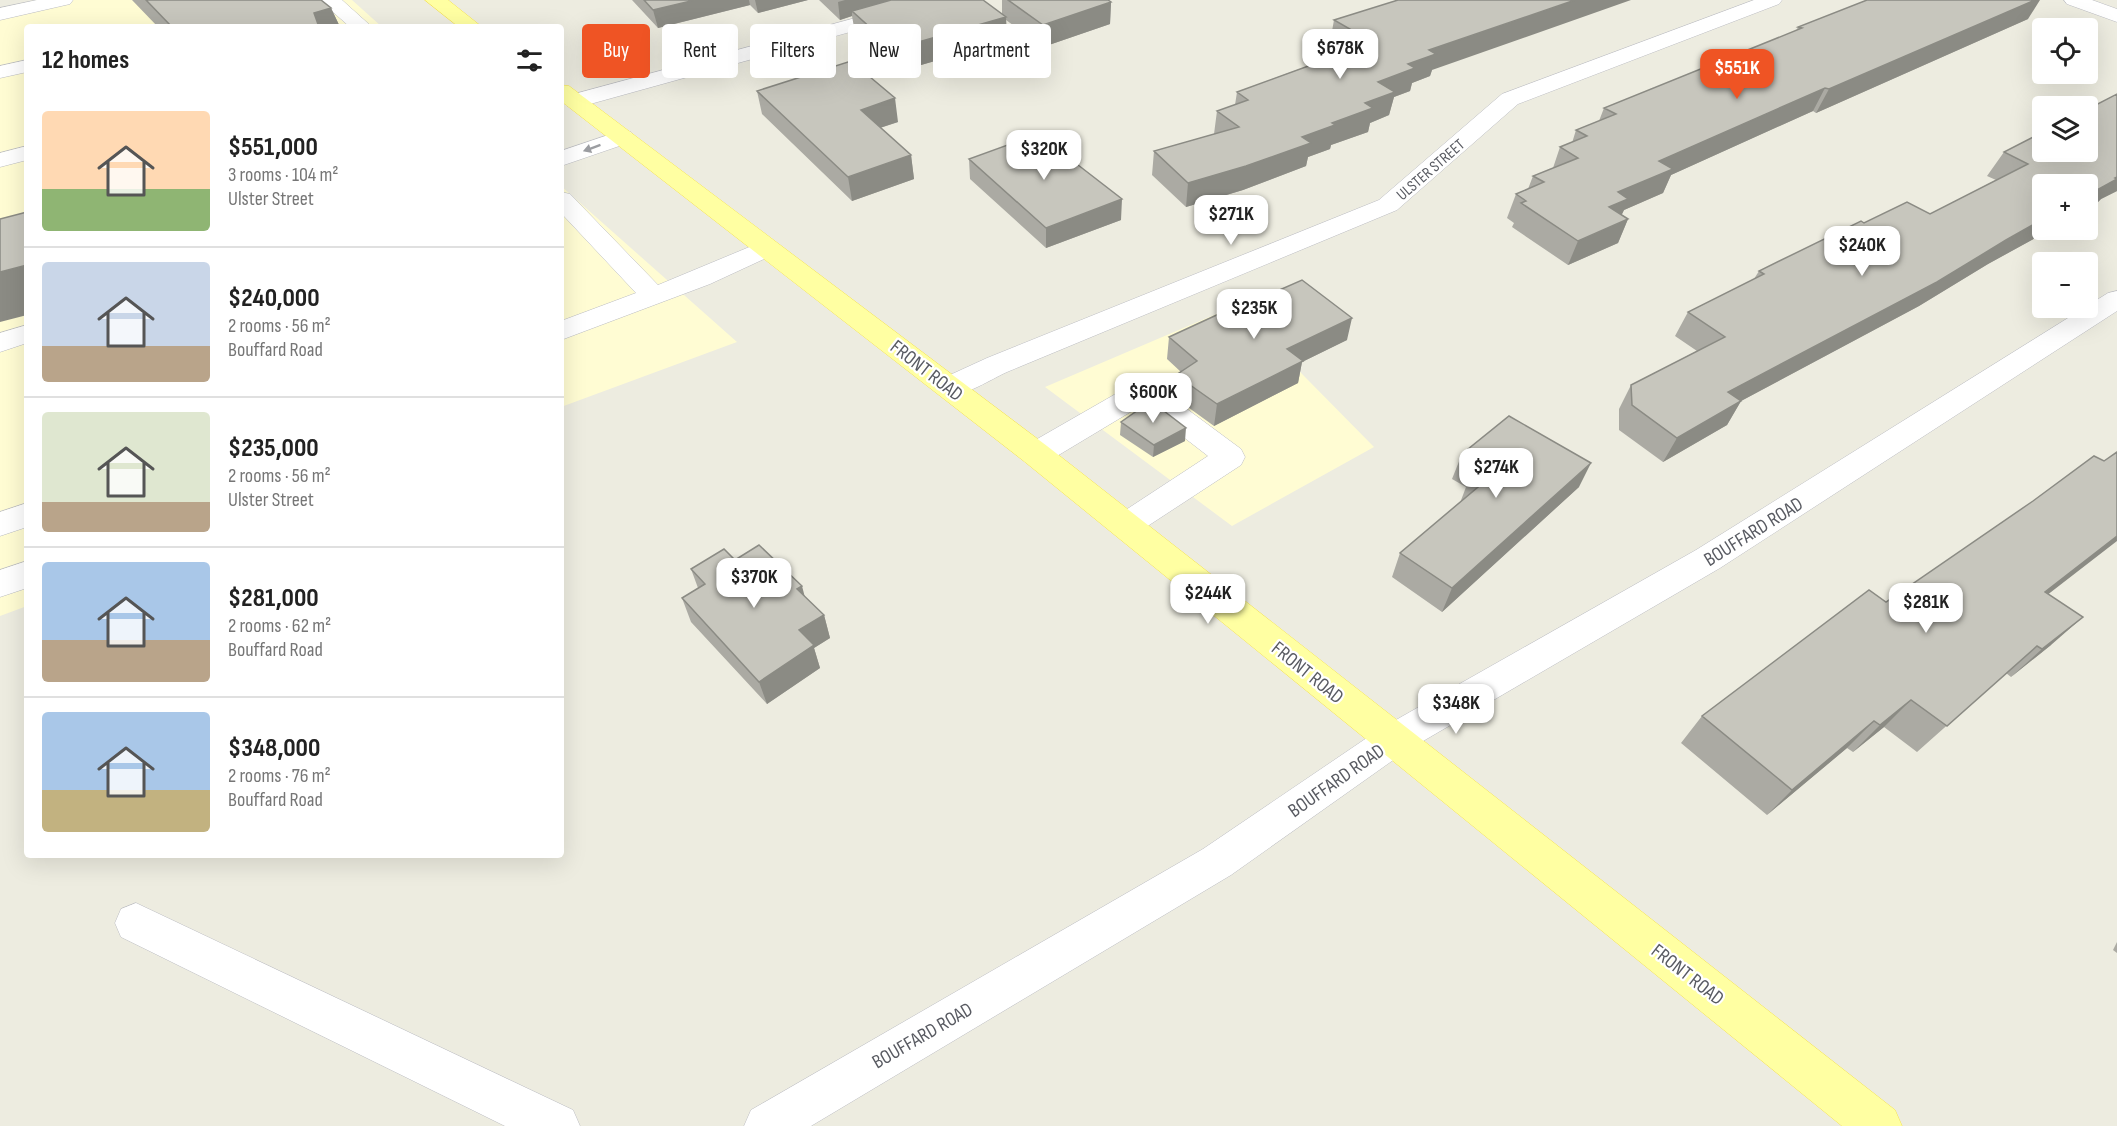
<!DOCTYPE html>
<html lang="en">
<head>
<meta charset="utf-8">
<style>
	body { margin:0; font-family:"Sofia Sans Condensed",sans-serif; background:#f2f2f2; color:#222; height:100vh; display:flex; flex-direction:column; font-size:22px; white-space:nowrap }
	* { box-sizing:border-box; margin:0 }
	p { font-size:20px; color:#767676 }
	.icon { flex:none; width:33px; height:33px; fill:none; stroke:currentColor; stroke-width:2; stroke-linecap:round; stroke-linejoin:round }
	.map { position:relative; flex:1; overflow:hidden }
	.details { position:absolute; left:24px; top:24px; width:540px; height:834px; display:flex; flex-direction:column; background:#fff; border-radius:6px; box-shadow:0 6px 24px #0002 }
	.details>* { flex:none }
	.banner { position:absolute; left:582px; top:24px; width:570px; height:54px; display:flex; gap:12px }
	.controls { position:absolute; left:2032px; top:18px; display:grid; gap:12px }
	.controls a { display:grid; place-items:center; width:66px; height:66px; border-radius:6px; background:#fff; box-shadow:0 6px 24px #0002; font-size:30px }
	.price { position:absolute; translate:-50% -51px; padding:0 14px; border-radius:12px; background:#fff; color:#222; font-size:20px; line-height:39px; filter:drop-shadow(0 2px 3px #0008) }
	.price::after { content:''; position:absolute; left:50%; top:36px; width:18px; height:14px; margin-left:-9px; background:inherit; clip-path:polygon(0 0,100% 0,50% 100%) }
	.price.active { background:#ef5424; color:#fff }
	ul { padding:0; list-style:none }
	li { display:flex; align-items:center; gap:18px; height:150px; padding:0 18px }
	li+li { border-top:2px solid #e0e0e0 }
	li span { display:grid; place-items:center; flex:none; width:168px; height:120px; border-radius:6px; color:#555 }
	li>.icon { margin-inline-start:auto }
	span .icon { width:72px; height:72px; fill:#fffc; stroke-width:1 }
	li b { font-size:26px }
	h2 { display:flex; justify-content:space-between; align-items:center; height:72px; padding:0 18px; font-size:26px }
	.chip { padding:0 21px; border-radius:6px; background:#fff; box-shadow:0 6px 24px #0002; font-size:21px; line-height:54px }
	.chip.active { background:#ef5424; color:#fff }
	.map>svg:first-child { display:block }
	.commercial { fill:#fffcd3 }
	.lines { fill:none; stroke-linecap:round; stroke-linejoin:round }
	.minor-casing { stroke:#bbbcc2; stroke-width:1 }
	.major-casing { stroke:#f6e250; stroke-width:1 }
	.minor { fill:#fff; fill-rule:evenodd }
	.major { fill:#ffffa2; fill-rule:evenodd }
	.wall { fill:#abaaa3 }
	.shaded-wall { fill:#8b8b84 }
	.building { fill:#c7c6bd; stroke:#8b8b84; stroke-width:1.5 }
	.oneway { fill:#9b9da1 }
	.labels { text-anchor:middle; stroke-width:4.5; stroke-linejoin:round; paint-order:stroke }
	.far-street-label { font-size:16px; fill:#595b62; stroke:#fff }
	.street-label { font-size:20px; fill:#595b62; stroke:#fff }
</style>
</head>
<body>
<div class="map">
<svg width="2117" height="1126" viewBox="0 0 2117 1126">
	<rect width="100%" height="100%" fill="#edece0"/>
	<path class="commercial" d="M35,0H352L382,27H27V606L0,616V8Z
		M561,186L737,342L561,407Z
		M1235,306L1374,447L1232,526L1045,387Z"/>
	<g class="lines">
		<g class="minor-casing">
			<path id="minor" d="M37,0H73L70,4L0,20V8Z
				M297,0H342L372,27H350L325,5L230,27H193L196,23Z
				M922,0H954L951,4L583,106L575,108L567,106L564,101L567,96Z
				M1754,0H1782L1779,4L1518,104L1397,210L1007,372C987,381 961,400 939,394L935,387L939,380L987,358L1379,200L1502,94Z
				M2064,0H2092L2117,9V22L2067,4Z
				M27,60V72L0,78V66Z
				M623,130L631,132L634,137L631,142L561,166V151Z
				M27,146V160L0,167V153Z
				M561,192L570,194L658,285L759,243L768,240L777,243L781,248L777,253L710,284L561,340V321L636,293L561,213Z
				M2117,291V311L1720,568L1406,751L1231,875L811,1126H744L751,1110L1203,849L1380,729L1696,550L2108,293Z
				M27,325V343L0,352V333Z
				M1143,381L1153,384L1241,449L1245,457L1241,465L1137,533L1126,537L1115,533L1110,525L1115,517L1208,456L1142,405L1047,462L1036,465L1025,462L1021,454L1025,446L1133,384Z
				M27,503V527L0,536V512Z
				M27,561V588L0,597V570Z
				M136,903L573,1110L580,1126H505L121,937L115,923L121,909Z"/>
		</g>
		<g class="major-casing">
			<path id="major" d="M425,0H448L482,27H459Z
				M561,85L569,86L1047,446L1895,1110L1902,1126H1842L1025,462L561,101Z"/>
		</g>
		<use href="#minor" class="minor"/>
		<use href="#major" class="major"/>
	</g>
	<path class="wall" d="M132,0H321L331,8L340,27H158Z
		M632,0H808L758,13L750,5L658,28Z
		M819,0H983L1002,15V0H1108L1111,2L1110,24L1043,47L1006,20L1007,40L897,72L855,33L852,16L840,20Z
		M2028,19L1816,113L1813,111L1671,175L1663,193L1624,210L1621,215L1628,219L1618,243L1568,265L1512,227L1514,223L1507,218L1516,194L1528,189L1533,176L1553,168L1560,147L1572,143L1576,130L1599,121L1604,108L1796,31L1798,27Z
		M1334,20L1432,70L1430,76L1412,83L1410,91L1394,97L1389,115L1370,123L1368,132L1331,145L1330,149L1308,157L1306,166L1243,190L1186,207L1152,175L1154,151L1214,134L1217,111L1235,105L1237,92L1324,60L1327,43L1330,42Z
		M757,91L898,122L880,128L911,155L914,179L852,201L762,114Z
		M2117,94V191L2101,199L2098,202L2043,230H2050L1988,264L1919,306L1741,401L1727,425L1663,462L1619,430V409L1631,385L1697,351L1675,336L1688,312L1754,279L1759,271L1864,223L1930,214L1996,180L1987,176L2004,152Z
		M969,159L1121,220L1046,248L970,179Z
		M1236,309L1347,340L1302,362L1298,383L1214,426L1174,397L1176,375L1181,372L1167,359L1169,337Z
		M1121,422L1185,441L1153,457L1120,435Z
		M1462,454L1579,487L1442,612L1392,577L1400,553L1460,503L1466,487L1452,479Z
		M735,560L805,597L824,615L830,638L814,648L820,668L767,704L691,622L682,598L698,588L691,569Z
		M2048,594L2051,645L2011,677L2006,673L1917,752L1884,727L1853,752L1847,748L1767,815L1681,743L1702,716L1886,602Z
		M2117,942V953L2113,950Z"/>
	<path class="shaded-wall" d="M695,0H749L750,5L658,28L653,10Z
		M755,0H808L758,13Z
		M845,0H913L852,11V16L840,20L838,2Z
		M1575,0H1631L1432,70L1430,76L1412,83L1410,91L1394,97L1389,115L1370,123L1368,132L1331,145L1330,149L1308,157L1306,166L1243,190L1186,207L1188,183L1302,137L1332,123L1365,103L1378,82L1429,50Z
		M2024,0H2040L2028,19L1816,113L1829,89Z
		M1111,2L1110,24L1043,47V25Z
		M331,8L340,27H319L314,13Z
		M1006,17L1007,40L897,72L894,49Z
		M1825,88L1813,111L1671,175L1663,193L1624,210L1618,223L1609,207L1618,192L1659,161Z
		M895,98L898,122L864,133L861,110Z
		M911,155L914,179L852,201L848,177Z
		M2117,177V191L2101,199L2098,202L2088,208V195Z
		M1122,199L1121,220L1046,248V228Z
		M1628,219L1618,243L1568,265L1578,241Z
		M2043,219V230H2050L1988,264L1919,306L1741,401L1727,425L1663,462L1677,438L1728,392Z
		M27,265V315L0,322V272Z
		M1352,318L1347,340L1302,362L1298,383L1214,426L1217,404L1287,349Z
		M1186,428L1185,441L1153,457L1154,445Z
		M1591,463L1579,487L1442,612L1452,588Z
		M2117,536V541L2015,620L2045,592Z
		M802,586L808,609L797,589Z
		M824,615L830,638L814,648L820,668L767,704L759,682L799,630Z
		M2083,617L2051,645L2011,677L2042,649Z
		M1911,700L1884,727L1853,752L1880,725Z
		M1874,721L1847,748L1767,815L1792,790Z"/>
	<path class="building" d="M146,0H321L331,8L314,13L319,27H172Z
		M644,0H695L653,10Z
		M891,0H983L1006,17L894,49L852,11Z
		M1008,0H1108L1111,2L1043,25Z
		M1398,0H1575L1429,50L1436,54L1408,64L1415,68L1378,82L1395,92L1365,103L1373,108L1332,123L1335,125L1302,137L1311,143L1246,166L1188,183L1154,151L1239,127L1217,111L1248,100L1237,92L1344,53L1327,43L1354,34L1347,30L1350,29L1334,20Z
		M1867,0H2035L1829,89L1825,88L1659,161L1673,169L1618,192L1628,199L1609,207L1628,219L1578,241L1521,203L1526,201L1516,194L1544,182L1533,176L1578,158L1560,147L1587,136L1576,130L1616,114L1604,108L1802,28L1798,27Z
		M851,61L895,98L861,110L911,155L848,177L757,91Z
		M2117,94V177L2115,178L2117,179L2088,195V184H2043V219L2006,240L1937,282L1728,392L1741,401L1677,438L1632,405L1631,385L1725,337L1688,312L1764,274L1759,271L1861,221L1864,223L1907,202L1930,214L2028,164L2004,152L2043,132V152H2088V109Z
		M1038,134L1122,199L1046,228L969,159Z
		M27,212V265L0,272V219Z
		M1302,280L1352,318L1287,349L1303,361L1217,404L1176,375L1197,361L1169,337L1234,307L1236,309Z
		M1151,401L1186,428L1154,445L1121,422Z
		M1509,416L1591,463L1452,588L1400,553L1478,487L1469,481L1484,468L1462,454Z
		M2117,452V536L2045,592L2083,617L2042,649L2037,646L1947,726L1911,700L1880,725L1874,721L1792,790L1702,716L1869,590L1886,602L2033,501L2094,456L2104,461Z
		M759,545L802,586L797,589L824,615L799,630L814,645L759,682L682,598L705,584L691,569L724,549L735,560Z"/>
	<defs><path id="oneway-solid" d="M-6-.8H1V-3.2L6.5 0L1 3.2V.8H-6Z" transform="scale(1.5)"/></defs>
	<use class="oneway" href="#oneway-solid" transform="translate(592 148) rotate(160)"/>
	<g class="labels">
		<g class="far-street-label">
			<text transform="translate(1430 169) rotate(-41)" y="6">ULSTER STREET</text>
		</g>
		<g class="street-label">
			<text transform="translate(927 370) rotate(38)" y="7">FRONT ROAD</text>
			<text transform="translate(1753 531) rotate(-32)" y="7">BOUFFARD ROAD</text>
			<text transform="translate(1308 672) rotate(39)" y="7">FRONT ROAD</text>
			<text transform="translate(1336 780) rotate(-35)" y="7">BOUFFARD ROAD</text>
			<text transform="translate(1688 974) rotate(38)" y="7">FRONT ROAD</text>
			<text transform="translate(922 1035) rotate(-30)" y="7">BOUFFARD ROAD</text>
		</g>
	</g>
</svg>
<div class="controls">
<a><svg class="icon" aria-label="locate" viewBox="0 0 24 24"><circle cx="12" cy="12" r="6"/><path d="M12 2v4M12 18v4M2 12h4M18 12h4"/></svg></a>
<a><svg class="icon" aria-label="layers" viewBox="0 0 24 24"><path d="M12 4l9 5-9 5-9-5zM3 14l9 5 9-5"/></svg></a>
<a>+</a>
<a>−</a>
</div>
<b class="price" style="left:1340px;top:80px">$678K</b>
<b class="price active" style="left:1737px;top:100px">$551K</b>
<b class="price" style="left:1044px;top:181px">$320K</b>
<b class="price" style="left:1231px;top:246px">$271K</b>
<b class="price" style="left:1862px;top:277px">$240K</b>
<b class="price" style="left:1254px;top:340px">$235K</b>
<b class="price" style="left:1153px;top:424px">$600K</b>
<b class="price" style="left:1496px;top:499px">$274K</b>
<b class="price" style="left:754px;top:609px">$370K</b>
<b class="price" style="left:1208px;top:625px">$244K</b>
<b class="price" style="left:1926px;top:634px">$281K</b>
<b class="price" style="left:1456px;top:735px">$348K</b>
<div class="banner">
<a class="chip active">Buy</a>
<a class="chip">Rent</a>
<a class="chip">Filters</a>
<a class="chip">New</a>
<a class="chip">Apartment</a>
</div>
<section class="details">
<h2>12 homes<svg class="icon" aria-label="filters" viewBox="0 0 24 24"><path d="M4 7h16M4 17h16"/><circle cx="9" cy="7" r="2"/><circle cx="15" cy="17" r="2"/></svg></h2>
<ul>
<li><span style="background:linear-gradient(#ffd9b3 65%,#8fb573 0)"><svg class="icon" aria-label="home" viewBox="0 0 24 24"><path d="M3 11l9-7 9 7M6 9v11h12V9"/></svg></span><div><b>$551,000</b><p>3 rooms · 104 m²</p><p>Ulster Street</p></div></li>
<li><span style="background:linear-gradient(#c9d6e8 70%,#b9a48a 0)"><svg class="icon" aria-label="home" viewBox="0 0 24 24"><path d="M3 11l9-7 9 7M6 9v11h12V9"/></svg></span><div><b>$240,000</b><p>2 rooms · 56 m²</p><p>Bouffard Road</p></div></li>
<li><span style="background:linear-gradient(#dfe7d0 75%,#b9a48a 0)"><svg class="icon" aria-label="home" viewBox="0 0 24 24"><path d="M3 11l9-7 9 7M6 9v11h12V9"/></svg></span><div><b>$235,000</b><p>2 rooms · 56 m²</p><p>Ulster Street</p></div></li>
<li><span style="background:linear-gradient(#a9c7e8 65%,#b9a48a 0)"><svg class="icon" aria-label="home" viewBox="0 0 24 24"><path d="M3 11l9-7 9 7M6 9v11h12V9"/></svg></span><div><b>$281,000</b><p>2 rooms · 62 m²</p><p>Bouffard Road</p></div></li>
<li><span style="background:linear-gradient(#a9c7e8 65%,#c2b280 0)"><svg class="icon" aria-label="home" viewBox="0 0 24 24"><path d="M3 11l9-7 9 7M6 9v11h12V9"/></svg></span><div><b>$348,000</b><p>2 rooms · 76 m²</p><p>Bouffard Road</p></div></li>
</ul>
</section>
</div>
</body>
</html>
